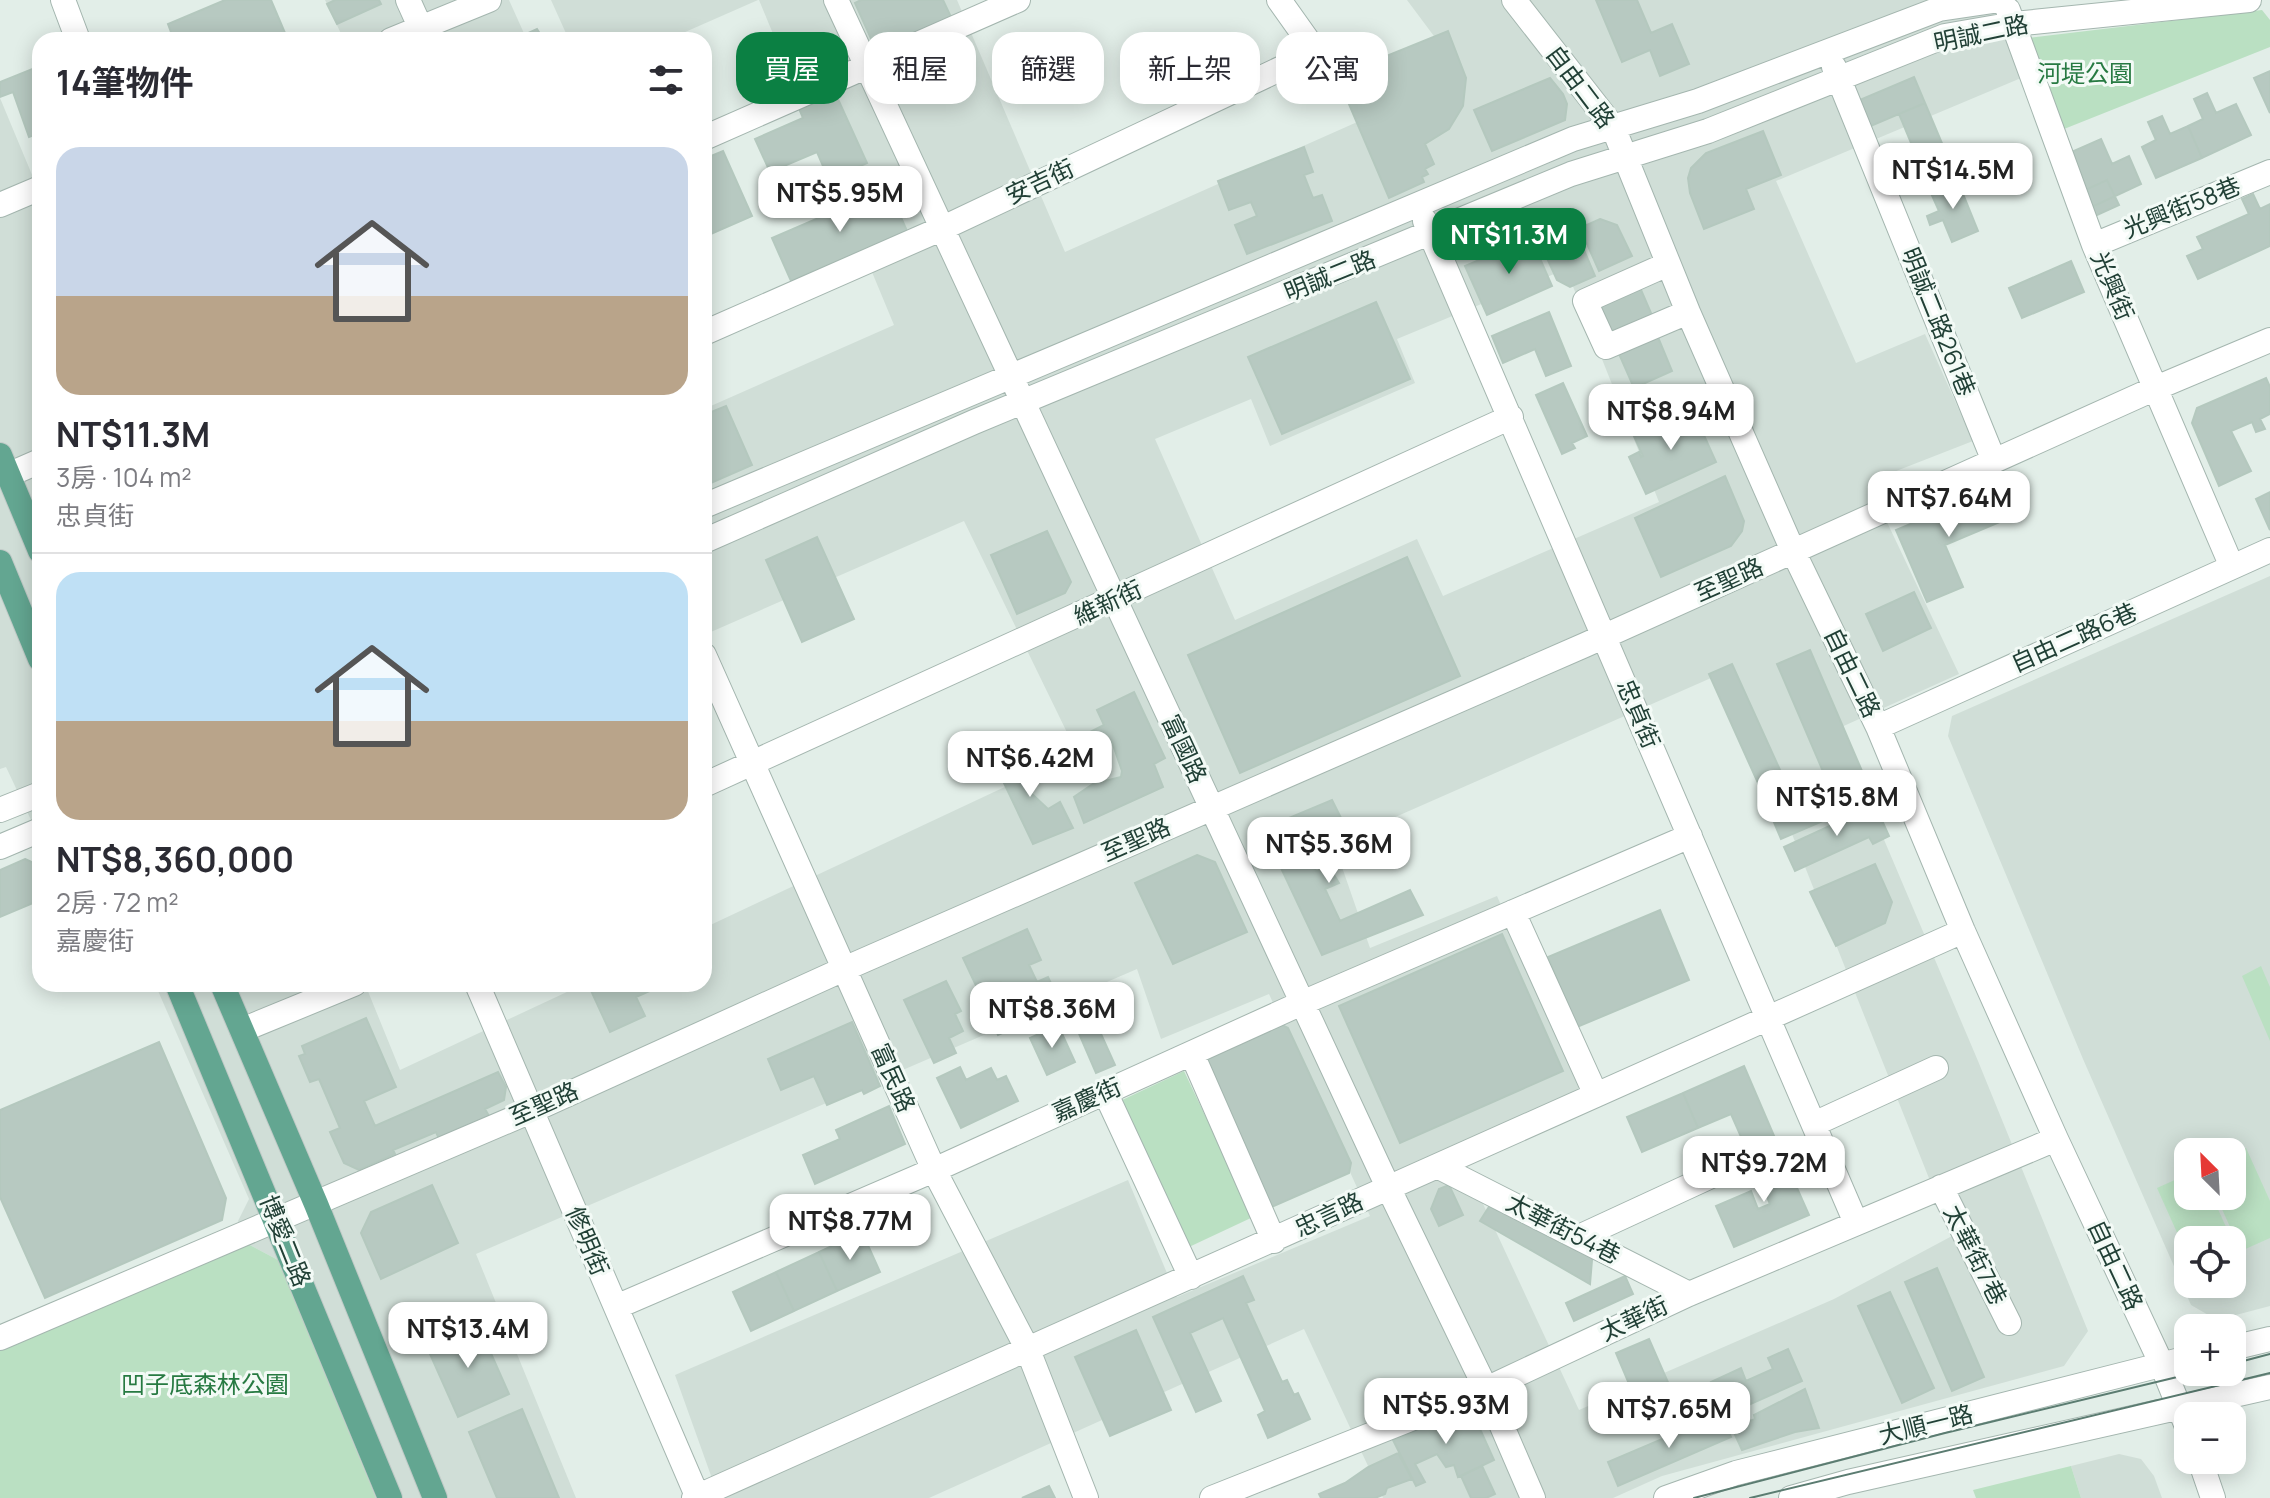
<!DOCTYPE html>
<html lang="zh-TW">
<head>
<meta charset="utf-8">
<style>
	body { margin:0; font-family:Manrope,"Noto Sans TC",sans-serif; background:#f2f2f3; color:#2b2b33; height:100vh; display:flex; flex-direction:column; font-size:30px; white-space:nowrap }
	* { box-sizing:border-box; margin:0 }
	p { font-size:26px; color:#7c7c81 }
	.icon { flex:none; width:44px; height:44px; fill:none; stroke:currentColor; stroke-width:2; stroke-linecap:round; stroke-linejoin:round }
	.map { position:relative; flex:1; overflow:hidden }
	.panel { position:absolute; left:32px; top:32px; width:680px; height:960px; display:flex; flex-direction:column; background:#fff; border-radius:24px; box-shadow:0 4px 20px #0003 }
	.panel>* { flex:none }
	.top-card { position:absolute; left:736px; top:32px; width:760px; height:72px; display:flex; gap:16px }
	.needle { width:52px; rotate:336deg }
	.buttons { position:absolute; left:2174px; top:1138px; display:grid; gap:16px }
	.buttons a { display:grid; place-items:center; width:72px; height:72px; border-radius:16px; background:#fff; box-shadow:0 4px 20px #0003; font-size:40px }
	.price { position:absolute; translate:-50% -68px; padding:0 18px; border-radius:16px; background:#fff; color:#222; font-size:26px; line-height:52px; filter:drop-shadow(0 2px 4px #0008) }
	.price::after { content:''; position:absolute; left:50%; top:48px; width:24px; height:18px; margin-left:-12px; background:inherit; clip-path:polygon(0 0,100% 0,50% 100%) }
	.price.on { background:#0b8043; color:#fff }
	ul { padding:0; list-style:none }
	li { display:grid; align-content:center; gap:16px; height:424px; padding:0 24px }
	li+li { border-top:2px solid #e1e1e2 }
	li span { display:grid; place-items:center; height:248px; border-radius:24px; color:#555 }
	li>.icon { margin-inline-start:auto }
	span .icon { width:144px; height:144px; fill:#fffc; stroke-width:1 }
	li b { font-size:34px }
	h2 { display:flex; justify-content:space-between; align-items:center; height:96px; padding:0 24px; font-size:34px }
	.chip { padding:0 28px; border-radius:24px; background:#fff; box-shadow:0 4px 20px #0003; font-size:28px; line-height:72px }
	.chip.on { background:#0b8043; color:#fff }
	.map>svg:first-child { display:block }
	.built { fill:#d0ded7; fill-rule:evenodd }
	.green { fill:#bae0c2 }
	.building { fill:#b7c9c1; stroke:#b4c8be; stroke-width:2 }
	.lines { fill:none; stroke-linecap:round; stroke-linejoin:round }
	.minor-casing { stroke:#a4b6af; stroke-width:26 }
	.major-casing { stroke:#c1cac7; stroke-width:26 }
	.minor { stroke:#fff; stroke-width:24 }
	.major { stroke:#63a691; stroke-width:24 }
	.tram { stroke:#5b7c71; stroke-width:2 }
	.labels { text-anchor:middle; stroke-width:6; stroke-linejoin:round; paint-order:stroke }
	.street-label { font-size:24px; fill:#214036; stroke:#f3faf6 }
	.park-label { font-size:24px; fill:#277a42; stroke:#f3faf6 }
</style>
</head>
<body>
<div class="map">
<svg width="2270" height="1498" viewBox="0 0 2270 1498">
	<rect width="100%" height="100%" fill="#e2eee8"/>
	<path class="built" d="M325,0H509L527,40H344Z
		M551,0H758L667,40H569Z
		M759,0H957L1065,252L1463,75L1407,0H2004L2033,73L1776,181L1856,363L1925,334L1973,441L1868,482L1959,674L1837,729L1978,1061L2088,1331L2064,1366L1662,1476L1613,1498H1383L1304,1329L929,1498H719L675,1375L1128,1180L1177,1297L1370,1216L1269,994L1161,1039L1137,969L476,1254L576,1498H376L278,1260L246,1243L238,1221L249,1199L155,984H365L400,1070L584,984H704V928L1077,753L964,521L704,635V409L894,325ZM1566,269L1659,502L1443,596L1417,539L1235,620L1155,439L1251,399L1270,446L1415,383L1397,339ZM1727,671L1952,1236L1834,1299L1579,1410L1457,1148L1583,1094L1497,896L1370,948L1334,844Z
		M0,98L40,194V839L6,767L0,769Z
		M2270,576V1306L2217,1320L2191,1305L2083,1059L1948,736L1952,716ZM2188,1152H2232V1196H2188ZM2188,1240H2232V1284H2188Z
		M2119,1454L2141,1459L2154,1476L2162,1498H2081L2071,1466Z"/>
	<path class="green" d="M2262,10L2270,20V47L2054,133L2019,39Z
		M2261,966L2270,987V1041L2242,976Z
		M1184,1071L1253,1217L1189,1247L1120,1101Z
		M2246,1148L2270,1201V1238L2241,1251L2216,1196H2232V1155Z
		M2188,1174V1196H2212L2232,1240H2188V1257L2157,1188Z
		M246,1243L278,1260L376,1498H0V1348Z
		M2071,1466L2081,1498H1976L1973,1490Z"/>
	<path class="building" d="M225,0H271L288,40H174L168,24Z
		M335,0H379L381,4L337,24L327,4Z
		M861,0H943L951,17L883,49L873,43L855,3Z
		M1596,0H1637L1651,33L1672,24L1689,64L1660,76L1650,50L1622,62Z
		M537,29L544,40H513Z
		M1448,31L1466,78L1463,106L1449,129L1425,144L1434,164L1425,169L1428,174L1422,177L1424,182L1389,198L1337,76Z
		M40,66V133L29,137L13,92L0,97V82Z
		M2270,71V113L2254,78Z
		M1914,77L1925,103L1866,128L1855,102Z
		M1550,78L1563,94L1567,104L1565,120L1492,151L1474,110Z
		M2207,93L2216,113L2236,104L2251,135L2202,158L2188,126L2203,119L2194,99Z
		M824,95L837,97L867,163L829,180L817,152L770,172L755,139L803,118L798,106Z
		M1925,103L1957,179L1930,191L1923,172L1912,177L1908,167L1919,162L1899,114Z
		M2162,116L2170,134L2188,126L2202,158L2156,178L2142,147L2156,140L2148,122Z
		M1763,131L1781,175L1746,189L1754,209L1704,229L1690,193L1688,178L1691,168L1706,153Z
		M2101,139L2112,164L2129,156L2141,184L2092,207L2067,154Z
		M1304,147L1313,172L1304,175L1313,198L1322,195L1332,221L1247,254L1235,225L1257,216L1251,202L1229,210L1218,181Z
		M723,151L752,216L704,237V159Z
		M1957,179L1978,231L1952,242L1943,220L1930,225L1927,216L1939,211L1930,191Z
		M2107,180L2119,205L2095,216L2083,191Z
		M888,188L907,231L791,281L772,238Z
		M2253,194L2260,209L2270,204V246L2198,279L2187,256L2203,249L2197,237L2249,214L2242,199Z
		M1570,217L1595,276L1570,287L1557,280L1535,232Z
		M1600,219L1617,225L1632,256L1599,271L1580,228Z
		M1531,238L1552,286L1487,315L1465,266Z
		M2071,261L2084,292L2022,318L2009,288Z
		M1638,283L1654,320L1614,337L1598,300Z
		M1376,302L1410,379L1282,434L1248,357Z
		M1549,312L1571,366L1546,376L1535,349L1503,363L1492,336Z
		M1655,330L1672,371L1634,388L1616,347Z
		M2266,378L2270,387V414L2260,419L2265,429L2256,432L2252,422L2231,431L2251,471L2219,486L2192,423L2197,408Z
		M1563,383L1587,436L1572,443L1575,448L1562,454L1536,395Z
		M726,406L752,465L704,486V415Z
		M1693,411L1716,462L1646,494L1629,457L1639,452L1641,457L1643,456L1634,436L1642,432L1641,429L1664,418L1666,424Z
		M1725,476L1744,521L1742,531L1731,546L1661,577L1635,518Z
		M2001,486L2014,516L1945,545L1963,587L1927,602L1896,530Z
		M2270,492V530L2256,499Z
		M1047,531L1071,582L1065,593L1017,614L991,555Z
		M817,537L854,619L802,642L766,560Z
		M1407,557L1460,676L1240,773L1188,655Z
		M1914,592L1931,628L1883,651L1866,614Z
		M1810,650L1874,799L1781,839L1768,808L1828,783L1777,664Z
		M1732,664L1785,781L1762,792L1709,674Z
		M1134,692L1165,758L1154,764L1163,787L1084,823L1074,797L1093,784L1121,777L1122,771L1112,742L1095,748L1090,732L1104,725L1097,710Z
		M1014,747L1017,757H1024L1032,766L1031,793L1048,809L1060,802L1073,828L1033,844L992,758L997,757V752L1008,751Z
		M1332,800L1341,818L1325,823L1336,841L1327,845L1316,827L1300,836L1316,871L1329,867L1339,883L1325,889L1340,921L1410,890L1423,915L1322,955L1265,834L1272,825Z
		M1875,805L1889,836L1873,844L1869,837L1795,871L1784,847Z
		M1197,855L1215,862L1247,932L1173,964L1135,883Z
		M25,859L40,866V900L0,917V870Z
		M1875,864L1892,902L1885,923L1836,946L1810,892Z
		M1660,910L1689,980L1577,1027L1548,957Z
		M1027,929L1041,960L1029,965L1037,982L1048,977L1062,1006L998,1035L983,1003L1006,992L1001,982L979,992L963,958Z
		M1502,934L1563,1071L1400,1143L1339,1006Z
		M946,981L961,1011L955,1014L963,1031L949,1038L956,1053L934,1063L904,1000Z
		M588,984H651L654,989L636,997L645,1016L610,1032Z
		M1092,1014L1115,1065L1096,1073L1074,1022Z
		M366,1018L396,1087L364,1101L375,1126L498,1072L506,1087L504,1100L485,1109L489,1116L439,1139L436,1132L393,1150L395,1154L359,1170L344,1163L330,1132L340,1128L319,1079L310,1082L299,1056L305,1054L302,1046Z
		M852,1022L880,1086L864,1094L862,1090L827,1105L814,1076L781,1090L768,1059Z
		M1280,1024L1288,1028L1351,1163L1349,1173L1269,1208L1204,1060Z
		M1058,1025L1075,1062L1047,1075L1030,1038Z
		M159,1042L226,1198L222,1220L45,1298L0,1197V1110Z
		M1744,1066L1781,1152L1753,1164L1731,1114L1698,1128L1683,1093Z
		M960,1067L966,1080L991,1068L997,1080L1006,1076L1018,1101L961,1128L937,1078Z
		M1683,1093L1698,1128L1642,1152L1627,1117Z
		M889,1106L905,1144L815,1184L803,1155L840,1139L836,1130Z
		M1781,1152L1809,1215L1734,1247L1716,1206L1751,1191L1758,1209L1770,1204L1753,1164Z
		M432,1185L458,1243L381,1279L361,1233L371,1212Z
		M1449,1185L1463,1215L1439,1226L1431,1209L1439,1189Z
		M1499,1191L1593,1248L1590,1284L1480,1221Z
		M862,1232L880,1272L837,1291L819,1252Z
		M819,1252L837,1291L794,1311L776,1272Z
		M1937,1268L1984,1377L1952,1391L1905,1282Z
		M776,1272L794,1311L751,1331L733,1292Z
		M1243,1276L1254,1300L1246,1303L1282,1382L1287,1380L1294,1395L1298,1393L1310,1419L1268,1438L1258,1415L1265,1411L1223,1318L1190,1333L1221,1401L1196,1412L1153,1317Z
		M1625,1276L1633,1294L1574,1321L1566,1303Z
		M1890,1292L1934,1388L1902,1403L1858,1306Z
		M477,1322L509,1394L458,1417L426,1345Z
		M1136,1330L1171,1410L1110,1436L1075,1357Z
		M1649,1339L1677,1403L1643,1417L1616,1353Z
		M1788,1349L1802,1381L1726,1415L1711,1382L1741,1368L1746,1381L1773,1369L1768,1358Z
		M1805,1389L1819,1428L1795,1432L1742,1450L1732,1428L1755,1419L1754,1415Z
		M522,1409L559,1498H497L469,1432Z
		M1456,1413L1468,1414L1475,1418L1494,1460L1458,1477L1454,1465L1446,1467L1437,1454L1415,1464L1425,1482L1416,1486L1393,1440Z
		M1721,1414L1731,1437L1618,1486L1608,1462Z
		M1398,1453L1412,1479L1387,1488L1385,1494L1375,1498H1321L1319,1494L1345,1483L1368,1467Z
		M1482,1466L1495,1494L1486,1498H1471L1461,1476Z
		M1049,1486L1055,1498H1022Z"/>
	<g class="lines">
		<g class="minor-casing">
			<path id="minor" d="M63,0L78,40
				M408,0L426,40
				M836,0L1388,1187L1486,1389L1533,1498
				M1514,0L1613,127L1688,312L1793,551L1878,727L1963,931L2056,1139L2162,1365L2188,1429
				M2008,10L2094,245L2232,567
				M391,40L489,0
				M1834,67L1994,461
				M704,138L1018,0
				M0,205L40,188
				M1425,221L1856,1223
				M2094,245L2270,172
				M1668,264L1585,301L1606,347L1688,312
				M704,333L943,228L1316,52L1279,0
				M8,475L40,461
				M704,506L1573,139L1698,101L1939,9L2000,0
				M704,541L974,422L1571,174L1708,131L1945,36L2014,24L2249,0
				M704,655L934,1170L1028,1350L1086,1498
				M1878,727L2270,550
				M704,785L1511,417
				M0,810L40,794
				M0,847L40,830
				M1513,912L1596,1095
				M477,984L698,1498
				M242,1030L354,984
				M1192,1054L1274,1241
				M1105,1092L1191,1277
				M1814,1124L1936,1068
				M1437,1166L1689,1294
				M1941,1187L2009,1323
				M1579,1237L1711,1176
				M616,1307L934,1170L1302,1003L1690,836
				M0,1338L531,1111L844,969L1585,645L2156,388L2270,340
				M2232,1348L2270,1339
				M2200,1460L2213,1498
				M694,1498L1963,931
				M1212,1498L1486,1389L1689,1294L2056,1139
				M1666,1498L1736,1473L2188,1358
				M1791,1498L1848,1482L2270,1387"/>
		</g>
		<g class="major-casing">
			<path id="major" d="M0,455L40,551
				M0,562L40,659
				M177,984L390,1498
				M222,984L316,1204L435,1498"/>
		</g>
		<use href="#minor" class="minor"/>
		<use href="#major" class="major"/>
		<path class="tram" d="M2232,1364L2270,1354
			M1694,1498L1945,1433L2198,1372
			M1750,1498L2270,1373"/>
	</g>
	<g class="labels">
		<g class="street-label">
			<text transform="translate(1981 34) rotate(-12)" y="8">明誠二路</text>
			<text transform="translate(1580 87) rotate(53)" y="8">自由二路</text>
			<text transform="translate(1040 182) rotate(-25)" y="8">安吉街</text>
			<text transform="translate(2182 208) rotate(-22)" y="8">光興街58巷</text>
			<text transform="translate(1330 276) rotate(-22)" y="8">明誠二路</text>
			<text transform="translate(2112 286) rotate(67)" y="8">光興街</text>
			<text transform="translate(1938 322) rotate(68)" y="8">明誠二路261巷</text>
			<text transform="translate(1729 580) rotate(-24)" y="8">至聖路</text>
			<text transform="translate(1108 603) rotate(-25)" y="8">維新街</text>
			<text transform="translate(2074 638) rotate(-24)" y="8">自由二路6巷</text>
			<text transform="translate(1852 673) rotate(64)" y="8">自由二路</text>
			<text transform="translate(1638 714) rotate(67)" y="8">忠貞街</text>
			<text transform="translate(1184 749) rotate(65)" y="8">富國路</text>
			<text transform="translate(1136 840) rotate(-24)" y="8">至聖路</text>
			<text transform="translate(893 1078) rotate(66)" y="8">富民路</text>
			<text transform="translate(1087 1100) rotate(-24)" y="8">嘉慶街</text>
			<text transform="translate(544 1104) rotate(-24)" y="8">至聖路</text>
			<text transform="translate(1329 1215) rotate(-25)" y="8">忠言路</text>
			<text transform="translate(1563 1229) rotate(27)" y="8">太華街54巷</text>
			<text transform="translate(285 1241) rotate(68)" y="8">博愛二路</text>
			<text transform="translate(587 1241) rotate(67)" y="8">修明街</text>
			<text transform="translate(1975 1255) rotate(63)" y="8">太華街7巷</text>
			<text transform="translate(2115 1265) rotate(65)" y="8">自由二路</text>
			<text transform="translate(1634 1319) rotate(-25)" y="8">太華街</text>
			<text transform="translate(1926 1425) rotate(-14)" y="8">大順一路</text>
		</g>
		<g class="park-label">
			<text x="2085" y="82">河堤公園</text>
			<text x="205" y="1393">凹子底森林公園</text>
		</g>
	</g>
</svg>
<div class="buttons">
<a><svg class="needle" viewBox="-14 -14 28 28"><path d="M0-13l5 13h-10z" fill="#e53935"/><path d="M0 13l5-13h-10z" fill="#7c7c81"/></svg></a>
<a><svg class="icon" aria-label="locate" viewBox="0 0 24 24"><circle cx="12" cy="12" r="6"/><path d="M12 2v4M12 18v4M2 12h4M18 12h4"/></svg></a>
<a>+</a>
<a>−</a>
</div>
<b class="price" style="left:1953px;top:211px">NT$14.5M</b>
<b class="price" style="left:840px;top:234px">NT$5.95M</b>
<b class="price on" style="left:1509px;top:276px">NT$11.3M</b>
<b class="price" style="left:1671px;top:452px">NT$8.94M</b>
<b class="price" style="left:1949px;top:539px">NT$7.64M</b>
<b class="price" style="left:1030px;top:799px">NT$6.42M</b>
<b class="price" style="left:1837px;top:838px">NT$15.8M</b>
<b class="price" style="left:1329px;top:885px">NT$5.36M</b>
<b class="price" style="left:1052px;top:1050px">NT$8.36M</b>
<b class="price" style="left:1764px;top:1204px">NT$9.72M</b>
<b class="price" style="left:850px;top:1262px">NT$8.77M</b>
<b class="price" style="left:468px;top:1370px">NT$13.4M</b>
<b class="price" style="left:1446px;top:1446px">NT$5.93M</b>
<b class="price" style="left:1669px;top:1450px">NT$7.65M</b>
<div class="top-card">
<a class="chip on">買屋</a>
<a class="chip">租屋</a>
<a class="chip">篩選</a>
<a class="chip">新上架</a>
<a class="chip">公寓</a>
</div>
<section class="panel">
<h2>14筆物件<svg class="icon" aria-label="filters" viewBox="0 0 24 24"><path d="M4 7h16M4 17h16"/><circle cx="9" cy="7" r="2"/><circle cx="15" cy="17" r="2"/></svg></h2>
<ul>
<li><span style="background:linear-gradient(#c9d6e8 60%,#b9a48a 0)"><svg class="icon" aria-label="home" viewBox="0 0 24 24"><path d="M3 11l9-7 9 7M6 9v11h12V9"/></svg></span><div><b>NT$11.3M</b><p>3房 · 104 m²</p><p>忠貞街</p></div></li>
<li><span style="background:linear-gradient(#bfe0f5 60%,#b9a48a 0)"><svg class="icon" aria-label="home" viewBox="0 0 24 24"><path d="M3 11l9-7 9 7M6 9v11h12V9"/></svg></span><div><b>NT$8,360,000</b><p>2房 · 72 m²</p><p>嘉慶街</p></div></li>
</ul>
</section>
</div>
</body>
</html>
